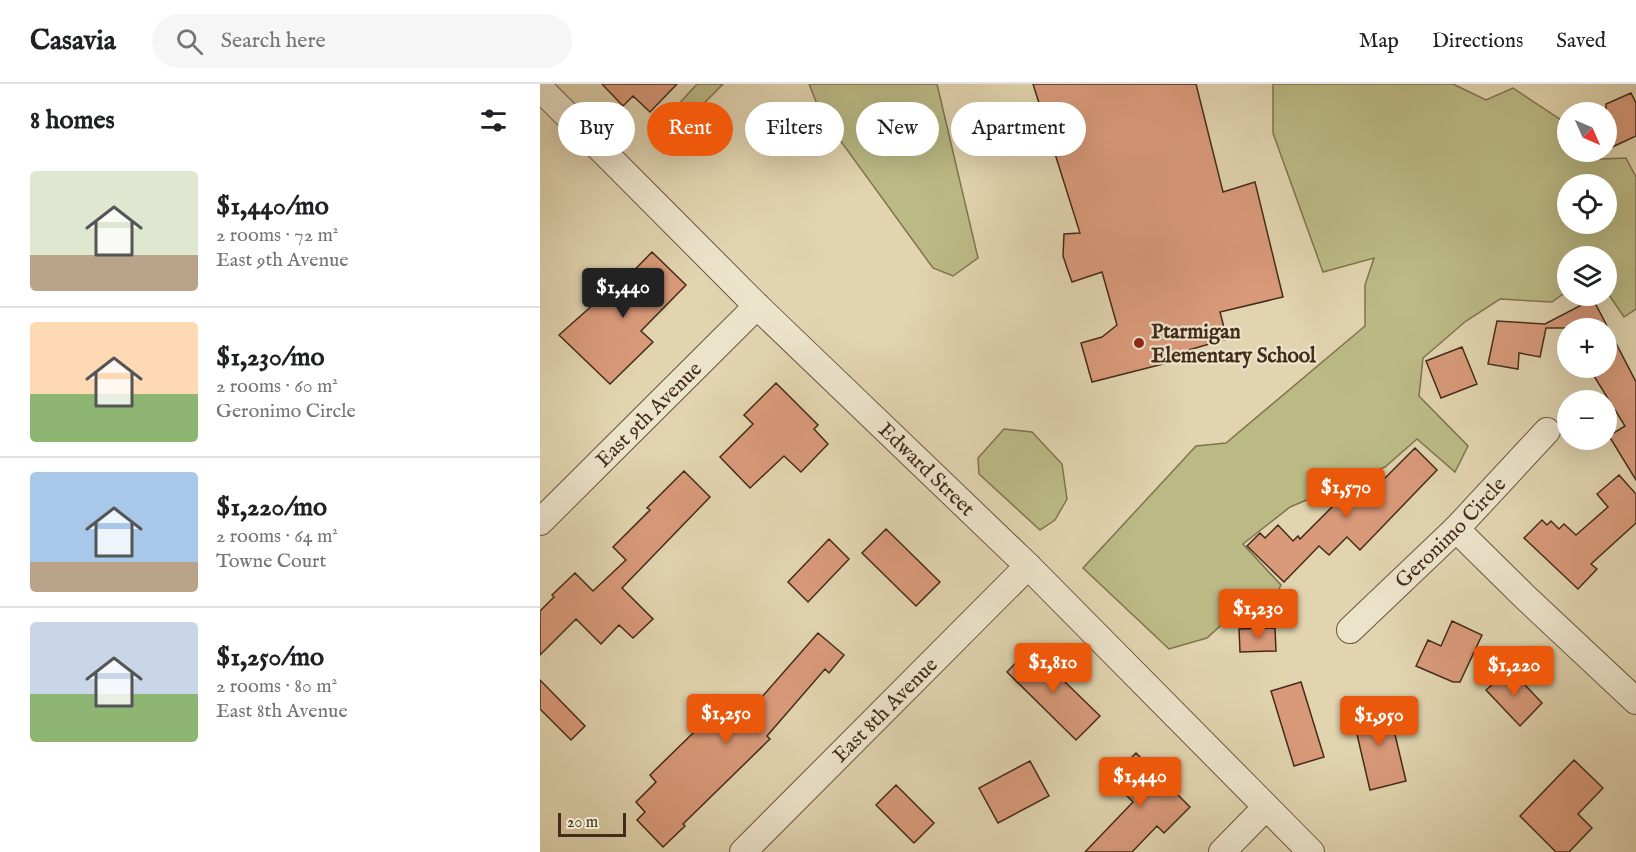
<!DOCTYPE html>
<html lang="en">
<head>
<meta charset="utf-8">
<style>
	body { margin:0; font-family:"IM FELL English",serif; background:#f6f6f6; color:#202124; height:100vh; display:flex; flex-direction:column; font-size:22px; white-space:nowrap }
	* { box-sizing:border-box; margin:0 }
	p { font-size:20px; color:#757577 }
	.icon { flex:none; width:33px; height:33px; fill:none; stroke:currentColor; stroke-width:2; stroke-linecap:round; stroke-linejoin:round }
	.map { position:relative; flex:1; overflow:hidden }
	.panel { display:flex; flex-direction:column; background:#fff; width:540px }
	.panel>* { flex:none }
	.banner { position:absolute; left:18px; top:18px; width:570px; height:54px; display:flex; gap:12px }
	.needle { width:39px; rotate:135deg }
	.controls { position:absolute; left:1017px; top:18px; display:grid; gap:12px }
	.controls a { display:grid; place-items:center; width:60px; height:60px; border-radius:50%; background:#fff; box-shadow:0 6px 24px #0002; font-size:30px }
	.scale { position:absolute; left:18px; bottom:15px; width:68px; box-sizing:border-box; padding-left:6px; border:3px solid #442c1a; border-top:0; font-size:16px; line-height:21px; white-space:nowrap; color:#442c1a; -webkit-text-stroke:4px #ece3cb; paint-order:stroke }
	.price { position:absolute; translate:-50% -51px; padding:0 14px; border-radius:6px; background:#ea580c; color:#fff; font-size:20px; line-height:39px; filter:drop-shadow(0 2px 3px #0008) }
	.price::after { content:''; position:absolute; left:50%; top:36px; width:18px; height:14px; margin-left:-9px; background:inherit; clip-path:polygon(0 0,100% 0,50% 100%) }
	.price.selected { background:#222; color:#fff }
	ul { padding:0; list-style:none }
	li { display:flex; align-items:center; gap:18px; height:150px; padding:0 30px }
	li+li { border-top:2px solid #e0e0e0 }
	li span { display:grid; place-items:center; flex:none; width:168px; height:120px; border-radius:6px; color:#555 }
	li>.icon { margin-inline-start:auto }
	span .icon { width:72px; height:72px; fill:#fffc; stroke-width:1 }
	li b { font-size:26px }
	h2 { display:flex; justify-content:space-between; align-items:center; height:72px; padding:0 30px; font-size:26px }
	.tag { padding:0 21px; border-radius:27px; background:#fff; box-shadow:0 6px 24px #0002; font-size:21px; line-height:54px }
	.tag.selected { background:#ea580c; color:#fff }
	header { display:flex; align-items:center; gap:36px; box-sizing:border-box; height:84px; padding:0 30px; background:#fff; border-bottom:2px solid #e0e0e0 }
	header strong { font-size:28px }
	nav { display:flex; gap:33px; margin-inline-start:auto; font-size:21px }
	.search { width:420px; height:54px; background:#f6f6f6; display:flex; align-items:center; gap:15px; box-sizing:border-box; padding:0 21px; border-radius:33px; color:#757577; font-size:22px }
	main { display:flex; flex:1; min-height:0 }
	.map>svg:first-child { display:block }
	.green { fill:#bbba85; stroke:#807350; stroke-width:1.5; fill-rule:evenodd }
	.building { fill:#d99a7a; stroke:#442c1a; stroke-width:1.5 }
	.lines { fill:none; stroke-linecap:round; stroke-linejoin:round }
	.minor-casing { stroke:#6b563f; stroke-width:28 }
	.minor { stroke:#ece3cb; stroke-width:26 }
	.poi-dot { fill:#8f2418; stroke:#ece3cb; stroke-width:2 }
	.labels { text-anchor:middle; stroke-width:4.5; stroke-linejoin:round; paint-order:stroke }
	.poi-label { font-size:21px; font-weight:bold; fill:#442c1a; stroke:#ece3cb; text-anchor:start }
	.street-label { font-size:21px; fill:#442c1a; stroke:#ece3cb }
</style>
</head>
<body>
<header>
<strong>Casavia</strong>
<div class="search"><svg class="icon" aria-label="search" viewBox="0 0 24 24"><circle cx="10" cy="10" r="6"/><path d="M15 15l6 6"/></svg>Search here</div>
<nav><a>Map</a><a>Directions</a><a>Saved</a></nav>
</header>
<main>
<section class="panel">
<h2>8 homes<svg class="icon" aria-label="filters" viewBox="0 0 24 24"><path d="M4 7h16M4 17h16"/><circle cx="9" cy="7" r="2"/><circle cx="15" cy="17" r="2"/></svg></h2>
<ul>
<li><span style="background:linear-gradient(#dfe7d0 70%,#b9a48a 0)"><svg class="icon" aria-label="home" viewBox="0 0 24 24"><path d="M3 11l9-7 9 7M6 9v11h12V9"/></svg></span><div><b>$1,440/mo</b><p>2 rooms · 72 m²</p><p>East 9th Avenue</p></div></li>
<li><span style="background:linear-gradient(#ffd9b3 60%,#8fb573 0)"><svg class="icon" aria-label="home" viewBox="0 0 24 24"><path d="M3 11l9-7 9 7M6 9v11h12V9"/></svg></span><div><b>$1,230/mo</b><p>2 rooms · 60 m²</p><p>Geronimo Circle</p></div></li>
<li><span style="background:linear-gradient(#a9c7e8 75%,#b9a48a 0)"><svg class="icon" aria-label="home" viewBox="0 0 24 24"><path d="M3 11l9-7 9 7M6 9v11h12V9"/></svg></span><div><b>$1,220/mo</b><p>2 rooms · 64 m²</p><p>Towne Court</p></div></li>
<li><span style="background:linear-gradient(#c9d6e8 60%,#8fb573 0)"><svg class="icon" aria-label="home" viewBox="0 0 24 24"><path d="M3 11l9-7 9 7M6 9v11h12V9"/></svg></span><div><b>$1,250/mo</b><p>2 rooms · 80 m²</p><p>East 8th Avenue</p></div></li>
</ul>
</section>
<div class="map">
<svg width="1096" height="768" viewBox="0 0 1096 768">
	<rect width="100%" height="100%" fill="#e1d4af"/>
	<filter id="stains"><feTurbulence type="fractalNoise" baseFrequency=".00333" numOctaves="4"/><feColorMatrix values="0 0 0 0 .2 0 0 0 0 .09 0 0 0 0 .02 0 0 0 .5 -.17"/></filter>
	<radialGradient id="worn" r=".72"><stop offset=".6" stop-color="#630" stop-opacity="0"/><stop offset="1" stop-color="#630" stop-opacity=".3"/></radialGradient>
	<path class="green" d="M157,0H183L127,57L114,47Z
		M269,0H397L438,174L413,192L393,184L281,30Z
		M733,0H913L946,16L973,4L1027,40L1028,68H1053L1060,75L1086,74L1096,93V225L1084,233L1067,208L1066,172H1028L1027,207L1012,218L960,215L926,237L883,274L879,312L928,362L915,388L877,355L845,383L750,423L703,460L741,501L725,536L689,534L667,554L629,565L543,484L656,362L686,359L825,242V201L834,174L783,188L733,49ZM1066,100V140H1028V100Z
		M464,345L492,348L522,380L527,415L515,436L500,446L439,390L438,374Z"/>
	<path class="building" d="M62,0H137L110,28L93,12L83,22Z
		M493,0H656L683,108L715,98L743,213L680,228L687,255L638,269L639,276L552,298L541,259L562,253L577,241L562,188L532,198L527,184L523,172L524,150L540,149Z
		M1091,9L1096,19V52L1066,66V20Z
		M112,168L146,201L101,247L113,258L70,300L19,251L63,212L66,215Z
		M1053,215L1096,298V396L1069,352L1085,342L1049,284H1066V244H1006L1000,273L979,269L978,285L948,280L957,237L1005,240Z
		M922,263L937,300L901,314L886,277Z
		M236,299L278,341L274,345L288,360L261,388L244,372L210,404L180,373L213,340L204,331Z
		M875,364L897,386L820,466L807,453L789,471L779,462L744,498L707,462L720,449L725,454L738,441L753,457L758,452L760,455L808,407L820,419Z
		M144,387L170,413L82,504L113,535L93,554L79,541L61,560L36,535L0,571V527L14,513L12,511L35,489L53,507L86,476L73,463L110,426L107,424Z
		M1079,391L1096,410V439L1051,480L1057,485L1038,505L984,454L1002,436L1007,441L1011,437L1019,445L1024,440L1036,451L1068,423L1057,410Z
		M346,445L400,498L376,522L322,469Z
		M289,455L309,475L268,518L248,498Z
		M912,537L942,551L920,598H913L876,582L888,556L901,562Z
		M735,544L736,567L700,568L699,545Z
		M278,549L304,571L289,589L285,585L227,652L230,655L143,740L145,742L123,763L97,736L105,728L96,718L116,698L110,691L189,614L206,631Z
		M490,564L560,632L536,656L467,588Z
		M970,585L1002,619L980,642L946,606Z
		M0,596L45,642L31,656L0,625Z
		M761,598L784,673L754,682L731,607Z
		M848,621L866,697L830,706L812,629Z
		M596,669L650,723L624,749L617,742L592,768H545L593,718L570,695Z
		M1034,676L1063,704L1038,730L1052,744L1029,768H1016L980,732Z
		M490,677L509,712L458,739L439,704Z
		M356,701L394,739L374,759L336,721Z"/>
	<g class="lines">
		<g class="minor-casing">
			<g id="minor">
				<path id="s1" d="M0,4L217,222L488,482L771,768"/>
				<path id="s2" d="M0,438L217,222"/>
				<path d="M916,445L985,513L1096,617"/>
				<path id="s3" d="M810,546L916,445L1007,347"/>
				<path id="s4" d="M203,768L488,482"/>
				<path d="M682,768L726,723"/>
			</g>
		</g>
		<use href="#minor" class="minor"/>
	</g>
	<circle class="poi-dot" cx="599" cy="259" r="6"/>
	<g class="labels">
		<g class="poi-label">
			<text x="611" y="254">Ptarmigan<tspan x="611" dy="24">Elementary School</tspan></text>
		</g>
		<g class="street-label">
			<text dy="7" stroke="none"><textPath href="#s2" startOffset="153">East 9th Avenue</textPath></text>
			<text dy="7" stroke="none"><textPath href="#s1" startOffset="543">Edward Street</textPath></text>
			<text dy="7" stroke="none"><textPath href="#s3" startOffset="140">Geronimo Circle</textPath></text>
			<text dy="7" stroke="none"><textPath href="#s4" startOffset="201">East 8th Avenue</textPath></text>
		</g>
	</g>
	<rect width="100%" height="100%" filter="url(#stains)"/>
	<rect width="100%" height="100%" fill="url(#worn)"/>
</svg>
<div class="controls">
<a><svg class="needle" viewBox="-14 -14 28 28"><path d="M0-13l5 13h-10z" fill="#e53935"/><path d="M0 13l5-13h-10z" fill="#757577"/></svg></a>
<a><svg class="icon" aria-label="locate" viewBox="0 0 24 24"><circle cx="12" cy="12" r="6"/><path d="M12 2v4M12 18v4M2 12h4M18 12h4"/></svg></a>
<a><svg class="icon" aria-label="layers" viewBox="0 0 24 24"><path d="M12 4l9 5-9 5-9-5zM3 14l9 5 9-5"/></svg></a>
<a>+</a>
<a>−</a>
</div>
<div class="scale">20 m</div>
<b class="price selected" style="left:83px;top:235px">$1,440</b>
<b class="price" style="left:806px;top:435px">$1,570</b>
<b class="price" style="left:718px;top:556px">$1,230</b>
<b class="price" style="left:513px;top:610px">$1,810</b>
<b class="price" style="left:974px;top:613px">$1,220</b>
<b class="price" style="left:186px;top:661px">$1,250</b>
<b class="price" style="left:839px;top:663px">$1,950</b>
<b class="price" style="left:600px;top:724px">$1,440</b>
<div class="banner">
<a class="tag">Buy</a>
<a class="tag selected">Rent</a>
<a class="tag">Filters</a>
<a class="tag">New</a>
<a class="tag">Apartment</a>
</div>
</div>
</main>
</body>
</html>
